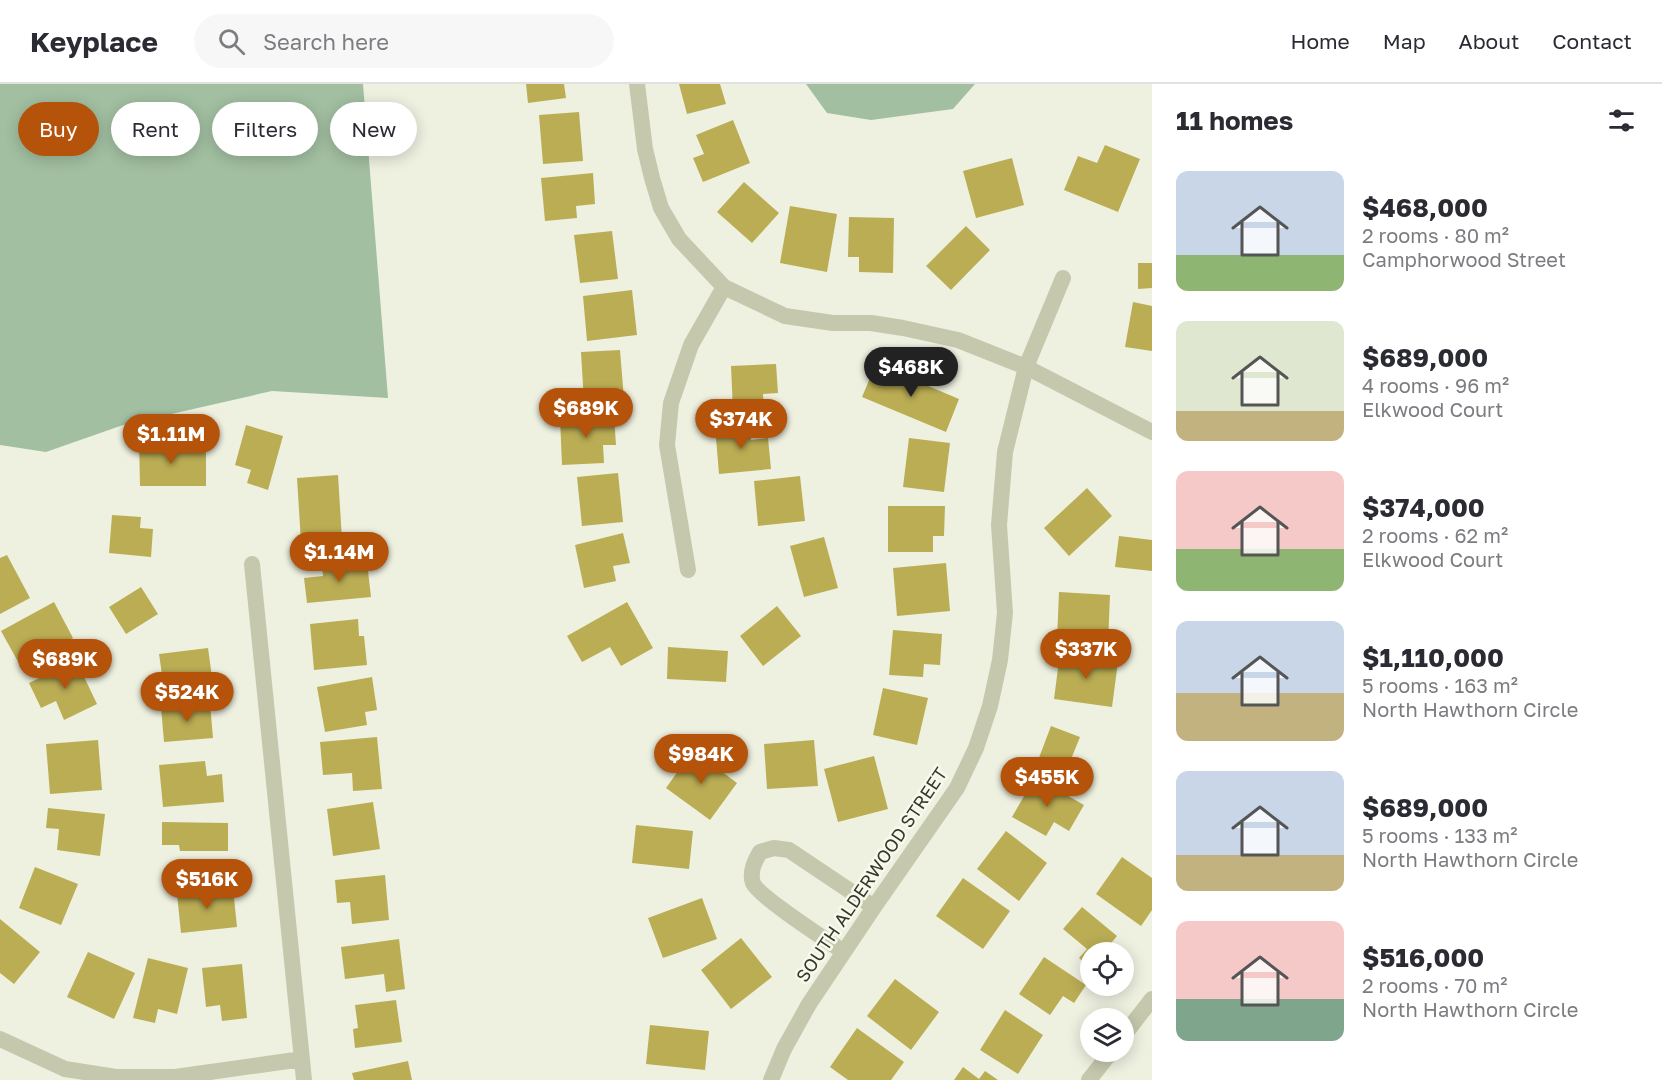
<!DOCTYPE html>
<html lang="en">
<head>
<meta charset="utf-8">
<style>
	body { margin:0; font-family:"Golos Text",sans-serif; background:#f7f7f7; color:#2b2b33; height:100vh; display:flex; flex-direction:column; font-size:22px; white-space:nowrap }
	* { box-sizing:border-box; margin:0 }
	p { font-size:20px; color:#7c7c81 }
	.icon { flex:none; width:33px; height:33px; fill:none; stroke:currentColor; stroke-width:2; stroke-linecap:round; stroke-linejoin:round }
	.map { position:relative; flex:1; overflow:hidden }
	.side { display:flex; flex-direction:column; background:#fff; width:510px }
	.side>* { flex:none }
	.top-card { position:absolute; left:18px; top:18px; width:570px; height:54px; display:flex; gap:12px }
	.buttons { position:absolute; left:1080px; top:858px; display:grid; gap:12px }
	.buttons a { display:grid; place-items:center; width:54px; height:54px; border-radius:50%; background:#fff; box-shadow:0 3px 15px #0003; font-size:30px }
	.price { position:absolute; translate:-50% -51px; padding:0 14px; border-radius:21px; background:#b45309; color:#fff; font-size:20px; line-height:39px; filter:drop-shadow(0 2px 3px #0008) }
	.price::after { content:''; position:absolute; left:50%; top:36px; width:18px; height:14px; margin-left:-9px; background:inherit; clip-path:polygon(0 0,100% 0,50% 100%) }
	.price.on { background:#222; color:#fff }
	ul { padding:0; list-style:none }
	li { display:flex; align-items:center; gap:18px; height:150px; padding:0 24px }
	li span { display:grid; place-items:center; flex:none; width:168px; height:120px; border-radius:12px; color:#555 }
	li>.icon { margin-inline-start:auto }
	span .icon { width:72px; height:72px; fill:#fffc; stroke-width:1 }
	li b { font-size:26px }
	h2 { display:flex; justify-content:space-between; align-items:center; height:72px; padding:0 24px; font-size:26px }
	.chip { padding:0 21px; border-radius:27px; background:#fff; box-shadow:0 3px 15px #0003; font-size:21px; line-height:54px }
	.chip.on { background:#b45309; color:#fff }
	header { display:flex; align-items:center; gap:36px; box-sizing:border-box; height:84px; padding:0 30px; background:#fff; border-bottom:2px solid #e1e1e2 }
	header strong { font-size:28px }
	nav { display:flex; gap:33px; margin-inline-start:auto; font-size:21px }
	.search { width:420px; height:54px; background:#f7f7f7; display:flex; align-items:center; gap:15px; box-sizing:border-box; padding:0 21px; border-radius:33px; color:#7c7c81; font-size:22px }
	main { display:flex; flex:1; min-height:0 }
	.map>svg:first-child { display:block }
	.green { fill:#a2bfa1 }
	.building { fill:#bbad54 }
	.lines { fill:none; stroke-linecap:round; stroke-linejoin:round }
	.minor { stroke:#c6c8ad; stroke-width:16 }
	.labels { text-anchor:middle; stroke-width:5; stroke-linejoin:round; paint-order:stroke }
	.street-label { font-size:18px; fill:#37362b; stroke:#f6f9ec }
</style>
</head>
<body>
<header>
<strong>Keyplace</strong>
<div class="search"><svg class="icon" aria-label="search" viewBox="0 0 24 24"><circle cx="10" cy="10" r="6"/><path d="M15 15l6 6"/></svg>Search here</div>
<nav><a>Home</a><a>Map</a><a>About</a><a>Contact</a></nav>
</header>
<main>
<div class="map">
<svg width="1152" height="996" viewBox="0 0 1152 996">
	<rect width="100%" height="100%" fill="#eef1e0"/>
	<path class="green" d="M0,0H363L388,314L272,307L123,341L46,368L0,361Z
		M806,0H975L953,25L871,36L827,29Z"/>
	<path class="building" d="M526,0H564L566,14L528,19Z
		M679,0H720L726,20L687,30Z
		M579,28L583,77L543,80L539,31Z
		M733,36L750,79L703,98L693,74L704,70L696,51Z
		M1105,61L1140,75L1118,128L1064,106L1078,72L1097,79Z
		M1012,74L1024,121L976,134L963,87Z
		M593,89L595,120L576,122L577,134L545,137L541,94Z
		M744,98L779,129L752,159L717,128Z
		M790,122L837,130L827,188L780,179Z
		M849,133L894,134L893,189L859,188V173H848Z
		M966,142L990,166L951,206L926,182Z
		M612,147L618,195L580,199L574,151Z
		M1138,179H1152V204L1138,205Z
		M632,206L637,251L587,257L583,212Z
		M1133,218L1152,222V267L1125,263Z
		M620,266L624,315L584,318L581,268Z
		M776,280L778,309L763,310L764,326L733,327L731,282Z
		M876,280L959,315L946,348L862,313Z
		M614,331L616,361H603L604,379L562,381L560,334Z
		M750,339L751,356L768,354L771,385L719,390L715,342Z
		M246,341L283,352L268,406L247,399L251,386L235,381Z
		M909,354L950,359L944,408L903,403Z
		M174,355V366L206,365V402H140L139,356Z
		M618,389L623,438L582,442L577,393Z
		M338,391L342,455L301,458L297,394Z
		M800,392L805,437L758,442L754,397Z
		M1087,404L1112,432L1069,472L1044,444Z
		M888,422H945L944,452H933V468H888Z
		M112,431L141,433L140,444L153,445L151,473L109,469Z
		M623,449L630,479L613,482L616,497L584,504L575,461Z
		M1119,452L1152,456V487L1115,483Z
		M824,453L838,504L804,513L790,462Z
		M7,471L30,514L0,530V474Z
		M367,478L371,513L307,519L304,494L323,492L322,482Z
		M946,479L950,527L897,532L893,484Z
		M141,503L158,530L126,550L109,523Z
		M1059,508L1110,511L1108,559L1057,556Z
		M54,518L73,554L21,583L1,547Z
		M627,518L653,564L621,582L610,563L582,578L567,552Z
		M777,522L801,552L763,582L740,552Z
		M358,535L359,552H364L367,581L314,586L310,540Z
		M893,546L942,550L940,581L924,580L923,593L889,591Z
		M668,563L728,567L726,598L667,595Z
		M208,564L213,600L164,605L159,570Z
		M1060,569L1118,578L1112,623L1054,615Z
		M76,576L97,620L64,636L56,617L41,624L29,599Z
		M372,593L377,626L365,628L367,641L325,648L317,603Z
		M883,604L928,614L917,661L873,651Z
		M210,619L213,654L164,658L161,623Z
		M1051,642L1080,653L1065,690L1037,679Z
		M377,653L382,705L353,707L352,689L323,691L320,658Z
		M98,656L102,706L50,710L46,660Z
		M814,656L818,702L767,705L764,660Z
		M693,666L737,699L710,736L666,704Z
		M874,672L888,725L838,738L824,685Z
		M205,677L207,692L222,690L224,718L163,723L159,681Z
		M1035,693L1084,721L1069,747L1054,738L1046,752L1012,733Z
		M373,718L380,765L333,772L327,725Z
		M48,724L105,730L100,772L57,766L59,745L46,744Z
		M162,738L228,739V767H180L179,761H162Z
		M636,741L693,747L689,785L632,779Z
		M1006,747L1047,779L1019,817L977,785Z
		M1122,773L1152,794V826L1141,842L1096,810Z
		M35,783L78,800L61,841L19,824Z
		M385,791L389,836L352,840L350,818L337,819L335,796Z
		M963,794L1010,827L983,865L936,832Z
		M233,804L237,843L181,849L177,810Z
		M702,814L717,855L663,874L648,834Z
		M1082,823L1117,852L1108,863L1115,868H1090V884L1079,874L1087,865L1063,845Z
		M0,835L40,868L14,900L0,889Z
		M741,854L772,893L731,925L701,886Z
		M399,855L405,905L386,908L384,890L345,895L341,863Z
		M88,868L135,889L114,935L67,913Z
		M1044,873L1086,901L1074,919L1063,912L1050,931L1019,910Z
		M148,874L188,884L177,930L158,925L155,939L133,934Z
		M242,880L247,934L222,937L220,921L206,923L202,884Z
		M895,895L939,928L911,966L867,932Z
		M396,916L402,958L355,964L353,945L358,944L355,921Z
		M1005,926L1043,951L1018,990L980,966Z
		M650,941L709,947L705,986L646,980Z
		M857,944L904,978L891,996H848L830,983Z
		M408,977L412,996H354L352,989Z
		M963,983L979,995L985,987L998,996H954Z"/>
	<g class="lines">
		<path class="minor" d="M637,0L645,65L652,94L661,124L679,155L724,203L785,232L833,239H871L903,244L958,256L1026,283L1152,348
			M252,480L304,996
			M688,486L667,361L671,319L691,261L724,203
			M844,868C828,857 758,812 753,799C749,788 755,777 760,768L774,764L789,766L874,823
			M1124,951L1152,915
			M0,955L65,985L116,993H175L302,975
			M771,996L784,965L809,920L874,823L957,704L976,664L990,622L1000,576L1005,529L999,441L1005,368L1026,283L1063,194
			M1089,996L1111,968"/>
	</g>
	<g class="labels">
		<g class="street-label">
			<text transform="translate(872 791) rotate(-56)" y="6">SOUTH ALDERWOOD STREET</text>
		</g>
	</g>
</svg>
<div class="buttons">
<a><svg class="icon" aria-label="locate" viewBox="0 0 24 24"><circle cx="12" cy="12" r="6"/><path d="M12 2v4M12 18v4M2 12h4M18 12h4"/></svg></a>
<a><svg class="icon" aria-label="layers" viewBox="0 0 24 24"><path d="M12 4l9 5-9 5-9-5zM3 14l9 5 9-5"/></svg></a>
</div>
<b class="price on" style="left:911px;top:314px">$468K</b>
<b class="price" style="left:586px;top:355px">$689K</b>
<b class="price" style="left:741px;top:366px">$374K</b>
<b class="price" style="left:171px;top:381px">$1.11M</b>
<b class="price" style="left:339px;top:499px">$1.14M</b>
<b class="price" style="left:1086px;top:596px">$337K</b>
<b class="price" style="left:65px;top:606px">$689K</b>
<b class="price" style="left:187px;top:639px">$524K</b>
<b class="price" style="left:701px;top:701px">$984K</b>
<b class="price" style="left:1047px;top:724px">$455K</b>
<b class="price" style="left:207px;top:826px">$516K</b>
<div class="top-card">
<a class="chip on">Buy</a>
<a class="chip">Rent</a>
<a class="chip">Filters</a>
<a class="chip">New</a>
</div>
</div>
<section class="side">
<h2>11 homes<svg class="icon" aria-label="filters" viewBox="0 0 24 24"><path d="M4 7h16M4 17h16"/><circle cx="9" cy="7" r="2"/><circle cx="15" cy="17" r="2"/></svg></h2>
<ul>
<li><span style="background:linear-gradient(#c9d6e8 70%,#8fb573 0)"><svg class="icon" aria-label="home" viewBox="0 0 24 24"><path d="M3 11l9-7 9 7M6 9v11h12V9"/></svg></span><div><b>$468,000</b><p>2 rooms · 80 m²</p><p>Camphorwood Street</p></div></li>
<li><span style="background:linear-gradient(#dfe7d0 75%,#c2b280 0)"><svg class="icon" aria-label="home" viewBox="0 0 24 24"><path d="M3 11l9-7 9 7M6 9v11h12V9"/></svg></span><div><b>$689,000</b><p>4 rooms · 96 m²</p><p>Elkwood Court</p></div></li>
<li><span style="background:linear-gradient(#f6c9c9 65%,#8fb573 0)"><svg class="icon" aria-label="home" viewBox="0 0 24 24"><path d="M3 11l9-7 9 7M6 9v11h12V9"/></svg></span><div><b>$374,000</b><p>2 rooms · 62 m²</p><p>Elkwood Court</p></div></li>
<li><span style="background:linear-gradient(#c9d6e8 60%,#c2b280 0)"><svg class="icon" aria-label="home" viewBox="0 0 24 24"><path d="M3 11l9-7 9 7M6 9v11h12V9"/></svg></span><div><b>$1,110,000</b><p>5 rooms · 163 m²</p><p>North Hawthorn Circle</p></div></li>
<li><span style="background:linear-gradient(#c9d6e8 70%,#c2b280 0)"><svg class="icon" aria-label="home" viewBox="0 0 24 24"><path d="M3 11l9-7 9 7M6 9v11h12V9"/></svg></span><div><b>$689,000</b><p>5 rooms · 133 m²</p><p>North Hawthorn Circle</p></div></li>
<li><span style="background:linear-gradient(#f6c9c9 65%,#7fa58c 0)"><svg class="icon" aria-label="home" viewBox="0 0 24 24"><path d="M3 11l9-7 9 7M6 9v11h12V9"/></svg></span><div><b>$516,000</b><p>2 rooms · 70 m²</p><p>North Hawthorn Circle</p></div></li>
</ul>
</section>
</main>
</body>
</html>
